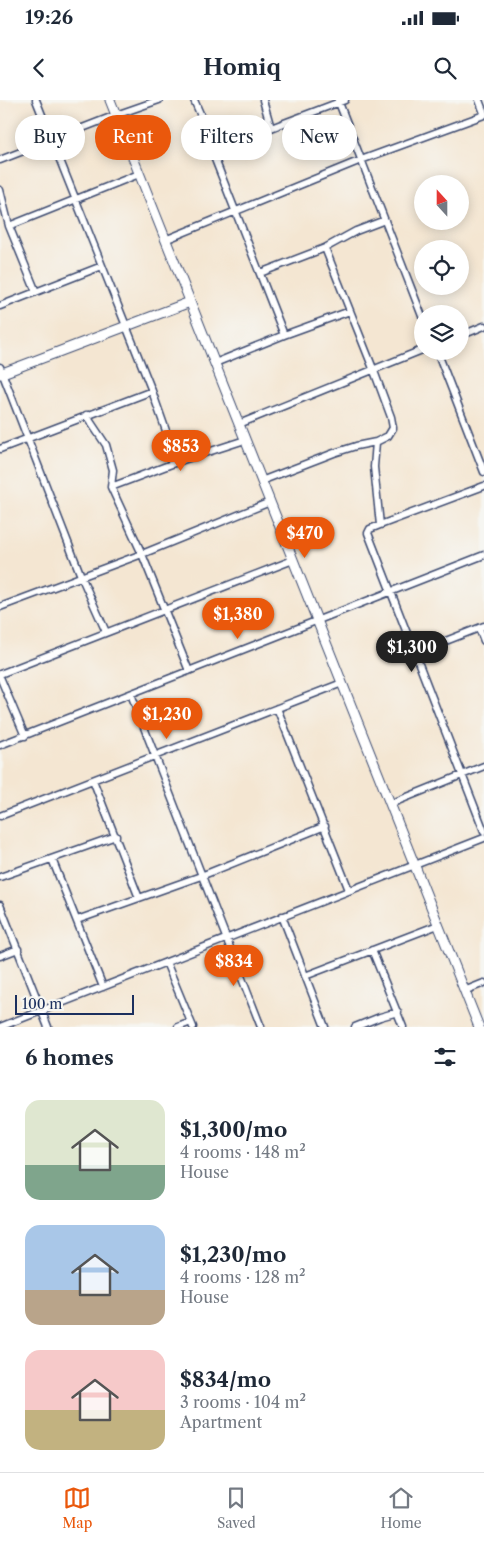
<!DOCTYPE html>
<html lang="en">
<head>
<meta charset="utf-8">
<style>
	body { margin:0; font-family:"Libre Caslon Text",serif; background:#f6f6f7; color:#1f2937; height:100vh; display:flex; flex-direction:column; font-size:19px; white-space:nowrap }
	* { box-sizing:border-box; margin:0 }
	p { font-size:16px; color:#747a83 }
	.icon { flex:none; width:28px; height:28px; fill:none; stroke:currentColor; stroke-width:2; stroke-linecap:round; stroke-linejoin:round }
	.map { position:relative; height:927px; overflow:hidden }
	.details { display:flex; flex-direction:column; background:#fff; flex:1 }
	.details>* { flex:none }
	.top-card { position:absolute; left:15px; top:15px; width:455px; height:45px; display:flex; gap:10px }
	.needle { width:32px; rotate:339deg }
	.controls { position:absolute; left:414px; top:75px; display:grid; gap:10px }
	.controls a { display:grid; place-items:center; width:55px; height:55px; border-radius:50%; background:#fff; box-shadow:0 2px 12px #0003; font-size:25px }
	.scale { position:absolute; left:15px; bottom:12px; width:119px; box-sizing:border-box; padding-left:5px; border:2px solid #1b2f5e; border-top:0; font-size:14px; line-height:18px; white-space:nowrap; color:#1b2f5e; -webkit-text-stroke:4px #f6f6f2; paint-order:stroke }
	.price { position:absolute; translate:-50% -42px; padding:0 11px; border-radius:18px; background:#ea580c; color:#fff; font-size:16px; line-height:32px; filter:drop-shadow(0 1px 2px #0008) }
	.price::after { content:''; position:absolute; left:50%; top:30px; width:15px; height:11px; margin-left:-8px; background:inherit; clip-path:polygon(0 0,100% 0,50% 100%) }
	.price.selected { background:#222; color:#fff }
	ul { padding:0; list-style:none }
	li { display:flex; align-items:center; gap:15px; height:125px; padding:0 25px }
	li span { display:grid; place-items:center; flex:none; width:140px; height:100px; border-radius:15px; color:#555 }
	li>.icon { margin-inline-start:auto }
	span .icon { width:60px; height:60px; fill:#fffc; stroke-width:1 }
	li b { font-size:21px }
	h2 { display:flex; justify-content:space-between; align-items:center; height:60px; padding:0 25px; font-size:21px }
	.chip { padding:0 18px; border-radius:22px; background:#fff; box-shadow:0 2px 12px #0003; font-size:18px; line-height:45px }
	.chip.selected { background:#ea580c; color:#fff }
	.status { display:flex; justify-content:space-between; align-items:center; height:35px; padding:0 25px; background:#fff; direction:ltr }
	.status svg { height:14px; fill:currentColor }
	header { display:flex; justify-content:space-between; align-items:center; height:65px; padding:0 25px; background:#fff; font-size:22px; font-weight:800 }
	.menu { display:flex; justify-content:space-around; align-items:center; height:70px; border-top:1px solid #e0e1e3; background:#fff; font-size:14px; color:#747a83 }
	.menu a { display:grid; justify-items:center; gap:2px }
	.menu .selected { color:#ea580c }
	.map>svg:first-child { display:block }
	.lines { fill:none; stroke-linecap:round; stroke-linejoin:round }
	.street-casing { stroke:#3c4a6f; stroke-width:9 }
	.secondary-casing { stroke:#3c4a6f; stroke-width:11 }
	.street { stroke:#fff; stroke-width:6 }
	.secondary { stroke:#fff; stroke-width:9 }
</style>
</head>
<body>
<div class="status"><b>19:26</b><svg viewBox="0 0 49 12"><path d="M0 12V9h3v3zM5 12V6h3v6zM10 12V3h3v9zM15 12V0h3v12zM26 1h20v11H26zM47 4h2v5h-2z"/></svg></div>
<header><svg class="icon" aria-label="back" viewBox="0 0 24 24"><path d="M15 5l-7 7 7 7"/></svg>Homiq<svg class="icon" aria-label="search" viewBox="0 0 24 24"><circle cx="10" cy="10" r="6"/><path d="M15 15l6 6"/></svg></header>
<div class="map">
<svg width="484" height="927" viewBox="0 0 484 927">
	<rect width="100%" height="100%" fill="#f6f6f2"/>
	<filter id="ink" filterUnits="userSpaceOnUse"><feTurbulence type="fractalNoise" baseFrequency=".02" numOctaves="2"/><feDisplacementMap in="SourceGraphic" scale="10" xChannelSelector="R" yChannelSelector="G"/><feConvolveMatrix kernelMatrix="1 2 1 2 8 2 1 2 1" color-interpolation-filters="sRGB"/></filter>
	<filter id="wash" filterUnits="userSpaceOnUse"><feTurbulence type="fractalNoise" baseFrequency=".0096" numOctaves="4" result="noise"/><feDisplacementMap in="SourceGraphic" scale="20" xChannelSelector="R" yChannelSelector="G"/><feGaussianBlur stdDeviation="1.12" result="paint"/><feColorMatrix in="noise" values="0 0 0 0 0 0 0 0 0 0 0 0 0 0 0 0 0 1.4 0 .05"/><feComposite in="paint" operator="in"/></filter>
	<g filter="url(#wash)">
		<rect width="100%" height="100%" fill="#f4e6d2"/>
	</g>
	<g filter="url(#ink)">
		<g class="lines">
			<g class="street-casing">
				<path id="street" d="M36,0L152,291L177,362
					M194,0L208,32L209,44L284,235
					M263,0L271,28
					M338,0L422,216
					M479,0L484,13
					M209,44L237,36L271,28L345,0
					M0,60L116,15L159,0
					M0,90L9,126L36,192
					M9,126L139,74
					M165,140L361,60L484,15
					M260,173L325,148L356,131L385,120
					M0,206L102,166
					M460,236L484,226
					M437,251L484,372
					M215,263L284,235L350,211
					M0,267L81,476L106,532
					M86,315L106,345L113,370L111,387L142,454L189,571
					M239,324L422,250
					M376,342L374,367L380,425
					M0,349L152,291
					M261,381L334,353L356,346L376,342L388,336L393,328L391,317L374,271L325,148
					M484,386L380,425L370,429L368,433L484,731
					M111,387L177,362L245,340
					M0,507L142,454L270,402
					M479,528L484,541
					M415,553L484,526
					M0,574L293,460
					M0,577L25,636
					M131,594L261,927
					M277,608L349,790
					M0,645L484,455
					M93,680L139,798
					M390,704L484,666
					M0,716L342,583
					M52,759L103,887
					M0,777L116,736
					M0,805L48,927
					M282,816L325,927
					M77,820L201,776L325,726
					M372,850L403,927
					M0,856L18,849
					M166,862L193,927
					M305,876L438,825
					M464,891L484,883
					M0,927L484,738
					M178,927L191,922
					M355,927L380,917L398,912"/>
			</g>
			<g class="secondary-casing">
				<path id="secondary" d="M110,0L479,927
					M0,274L190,202"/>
			</g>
			<use href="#street" class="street"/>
			<use href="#secondary" class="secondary"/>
		</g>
	</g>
</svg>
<div class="controls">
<a><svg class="needle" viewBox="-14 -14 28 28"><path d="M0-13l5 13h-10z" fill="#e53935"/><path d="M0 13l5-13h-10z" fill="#747a83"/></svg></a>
<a><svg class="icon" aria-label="locate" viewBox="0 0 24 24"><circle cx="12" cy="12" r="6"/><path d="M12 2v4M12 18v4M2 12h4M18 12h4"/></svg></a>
<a><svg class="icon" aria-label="layers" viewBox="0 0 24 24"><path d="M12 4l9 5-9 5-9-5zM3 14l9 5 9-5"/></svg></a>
</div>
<div class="scale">100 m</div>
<b class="price" style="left:181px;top:372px">$853</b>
<b class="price" style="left:305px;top:459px">$470</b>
<b class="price" style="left:238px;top:540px">$1,380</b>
<b class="price selected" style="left:412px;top:573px">$1,300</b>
<b class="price" style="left:167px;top:640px">$1,230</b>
<b class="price" style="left:234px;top:887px">$834</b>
<div class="top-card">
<a class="chip">Buy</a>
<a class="chip selected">Rent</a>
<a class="chip">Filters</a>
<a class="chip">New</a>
</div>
</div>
<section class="details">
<h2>6 homes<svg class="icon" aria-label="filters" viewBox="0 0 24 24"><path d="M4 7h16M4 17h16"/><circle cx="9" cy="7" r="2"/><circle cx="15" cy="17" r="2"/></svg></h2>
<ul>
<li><span style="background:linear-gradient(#dfe7d0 65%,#7fa58c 0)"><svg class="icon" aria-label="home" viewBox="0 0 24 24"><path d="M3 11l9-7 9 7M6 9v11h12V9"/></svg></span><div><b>$1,300/mo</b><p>4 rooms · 148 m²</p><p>House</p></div></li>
<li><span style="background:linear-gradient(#a9c7e8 65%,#b9a48a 0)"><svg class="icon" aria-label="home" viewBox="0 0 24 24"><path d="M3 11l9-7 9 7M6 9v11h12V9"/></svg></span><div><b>$1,230/mo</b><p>4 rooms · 128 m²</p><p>House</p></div></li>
<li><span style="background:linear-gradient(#f6c9c9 60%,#c2b280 0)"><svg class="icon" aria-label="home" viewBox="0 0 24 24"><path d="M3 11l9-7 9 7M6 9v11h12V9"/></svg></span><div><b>$834/mo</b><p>3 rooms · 104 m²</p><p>Apartment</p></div></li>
</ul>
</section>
<nav class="menu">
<a class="selected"><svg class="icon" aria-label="map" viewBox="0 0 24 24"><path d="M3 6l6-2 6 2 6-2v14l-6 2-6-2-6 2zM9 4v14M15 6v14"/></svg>Map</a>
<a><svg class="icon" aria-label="saved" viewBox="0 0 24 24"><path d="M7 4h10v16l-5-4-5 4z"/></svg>Saved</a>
<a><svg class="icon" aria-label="home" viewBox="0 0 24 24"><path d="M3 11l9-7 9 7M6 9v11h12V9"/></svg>Home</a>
</nav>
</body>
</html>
